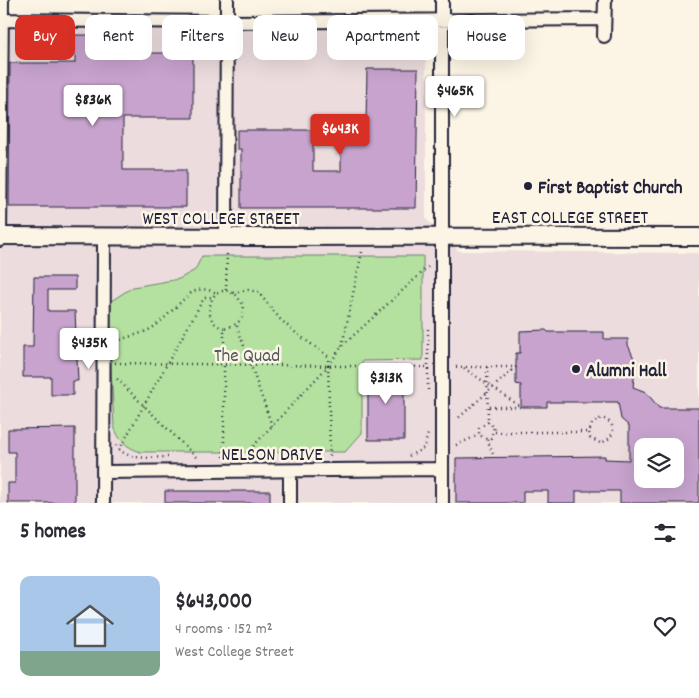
<!DOCTYPE html>
<html lang="en">
<head>
<meta charset="utf-8">
<style>
	body { margin:0; font-family:Dekko,sans-serif; background:#f7f7f7; color:#2b2b33; height:100vh; display:flex; flex-direction:column; font-size:19px; white-space:nowrap }
	* { box-sizing:border-box; margin:0 }
	p { font-size:16px; color:#7c7c81 }
	.icon { flex:none; width:28px; height:28px; fill:none; stroke:currentColor; stroke-width:2; stroke-linecap:round; stroke-linejoin:round }
	.map { position:relative; height:503px; overflow:hidden }
	.drawer { display:flex; flex-direction:column; background:#fff; flex:1 }
	.drawer>* { flex:none }
	.hud { position:absolute; left:15px; top:15px; width:670px; height:45px; display:flex; gap:10px }
	.controls { position:absolute; left:634px; top:438px; display:grid; gap:10px }
	.controls a { display:grid; place-items:center; width:50px; height:50px; border-radius:10px; background:#fff; box-shadow:0 5px 20px #0002; font-size:25px }
	.price { position:absolute; translate:-50% -42px; padding:0 11px; border-radius:5px; background:#fff; color:#222; font-size:16px; line-height:32px; filter:drop-shadow(0 1px 2px #0008) }
	.price::after { content:''; position:absolute; left:50%; top:30px; width:15px; height:11px; margin-left:-8px; background:inherit; clip-path:polygon(0 0,100% 0,50% 100%) }
	.price.selected { background:#d93025; color:#fff }
	ul { padding:0; list-style:none }
	li { display:flex; align-items:center; gap:15px; height:125px; padding:0 20px }
	li+li { border-top:1px solid #e1e1e2 }
	li span { display:grid; place-items:center; flex:none; width:140px; height:100px; border-radius:10px; color:#555 }
	li>.icon { margin-inline-start:auto }
	span .icon { width:60px; height:60px; fill:#fffc; stroke-width:1 }
	li b { font-size:21px }
	h2 { display:flex; justify-content:space-between; align-items:center; height:60px; padding:0 20px; font-size:21px }
	.chip { padding:0 18px; border-radius:10px; background:#fff; box-shadow:0 5px 20px #0002; font-size:18px; line-height:45px }
	.chip.selected { background:#d93025; color:#fff }
	.map>svg:first-child { display:block }
	.built { fill:#ecdcde; fill-rule:evenodd }
	.green { fill:#b4e19f; stroke:#6b826d }
	.building { fill:#c7a3cd; stroke:#22223b; fill-rule:evenodd }
	.lines { fill:none; stroke-linecap:round; stroke-linejoin:round }
	.street-casing { stroke:#22223b; stroke-width:16 }
	.secondary-casing { stroke:#22223b; stroke-width:20 }
	.path { stroke:#22223b; stroke-width:2.5; stroke-dasharray:1 4; stroke-linecap:butt }
	.street { stroke:#fcf5e5; stroke-width:12 }
	.secondary { stroke:#fcf5e5; stroke-width:16 }
	.poi-dot { fill:#22223b; stroke:#fcf5e5; stroke-width:2 }
	.labels { text-anchor:middle; stroke-width:5; stroke-linejoin:round; paint-order:stroke }
	.poi-label { font-size:19px; font-weight:bold; fill:#22223b; stroke:#fcf5e5; text-anchor:start }
	.street-label { font-size:19px; fill:#22223b; stroke:#fcf5e5 }
	.park-label { font-size:19px; fill:#4e5b59; stroke:#fcf5e5 }
</style>
</head>
<body>
<div class="map">
<svg width="699" height="503" viewBox="0 0 699 503">
	<rect width="100%" height="100%" fill="#fcf5e5"/>
	<filter id="ink" filterUnits="userSpaceOnUse"><feTurbulence type="fractalNoise" baseFrequency=".02" numOctaves="2"/><feDisplacementMap in="SourceGraphic" scale="10" xChannelSelector="R" yChannelSelector="G"/><feConvolveMatrix kernelMatrix="1 2 1 2 8 2 1 2 1" color-interpolation-filters="sRGB"/></filter>
	<g filter="url(#ink)">
		<path class="built" d="M287,27L426,28V219L459,251L699,253V503H0V28ZM642,446H675V479H642Z"/>
		<path class="green" d="M202,256H423V360L362,361V433L345,452H140C125,446 119,441 114,426L109,329L111,301L133,287L179,279L195,270Z"/>
		<path class="building" d="M75,35H116V53H193V118H123V170H186V207H9L10,63H75Z
			M367,69H418L416,208H241V149H237V130H341V122H366ZM313,145H341V171H313Z
			M34,277H75V290H48V311H75L78,381H73V395H51V377H23V347H33Z
			M546,330L548,332H604V339H628V345L636,363L633,387L646,392L659,408H699V503H620V491H576V503H548V491H523V503H456V458L605,456V459L629,460V426L621,419L618,402H547V407H521V385L516,384V353H520V331ZM642,446H675V479H642Z
			M368,370H404V440H368Z
			M75,428V503H8V483H15V452H8V429Z
			M165,491H270V503H165Z"/>
		<g class="lines">
			<g class="street-casing">
				<path id="street" d="M442,0V503
					M0,20L227,22L604,19
					M604,36L605,0
					M226,238L227,0
					M0,240L2,0
					M103,472L442,469
					M290,472V503
					M103,503L104,238"/>
			</g>
			<g class="secondary-casing">
				<path id="secondary" d="M0,236C233,238 466,236 699,237"/>
			</g>
			<path class="path" d="M226,290L227,251
				M233,293L248,290L258,292L280,319L297,334L328,356L330,457
				M237,326L272,426
				M428,329V393
				M116,342C129,335 143,335 155,326C166,318 185,296 193,292C201,288 209,289 216,293
				M342,346L362,252
				M115,363L428,367
				M456,367H516L456,420
				M487,367L488,422L479,428V435L487,439L491,438L494,427L488,422
				M464,368L521,407H489
				M117,379L196,457
				M495,432H589L590,438L600,443C616,439 618,422 601,418L592,424L589,432
				M487,439L494,457
				M116,445C126,462 152,457 168,457
				M456,445L479,435
				M119,450L204,298L213,297
				M409,456L424,448L428,434
				M224,457V328C239,325 242,321 244,306L236,295L226,290L216,293C206,306 207,324 224,328
				M243,457L329,365L342,346L428,267"/>
			<use href="#street" class="street"/>
			<use href="#secondary" class="secondary"/>
		</g>
	</g>
	<g class="poi-dot">
		<circle cx="528" cy="186" r="5"/>
		<circle cx="576" cy="369" r="5"/>
	</g>
	<g class="labels">
		<g class="poi-label">
			<text x="538" y="193">First Baptist Church</text>
			<text x="586" y="376">Alumni Hall</text>
		</g>
		<g class="street-label">
			<text x="570" y="223">EAST COLLEGE STREET</text>
			<text x="221" y="224">WEST COLLEGE STREET</text>
			<text x="272" y="460">NELSON DRIVE</text>
		</g>
		<g class="park-label">
			<text x="247" y="361">The Quad</text>
		</g>
	</g>
</svg>
<div class="controls">
<a><svg class="icon" aria-label="layers" viewBox="0 0 24 24"><path d="M12 4l9 5-9 5-9-5zM3 14l9 5 9-5"/></svg></a>
</div>
<b class="price" style="left:455px;top:118px">$465K</b>
<b class="price" style="left:93px;top:127px">$836K</b>
<b class="price selected" style="left:340px;top:156px">$643K</b>
<b class="price" style="left:89px;top:370px">$435K</b>
<b class="price" style="left:386px;top:405px">$313K</b>
<div class="hud">
<a class="chip selected">Buy</a>
<a class="chip">Rent</a>
<a class="chip">Filters</a>
<a class="chip">New</a>
<a class="chip">Apartment</a>
<a class="chip">House</a>
</div>
</div>
<section class="drawer">
<h2>5 homes<svg class="icon" aria-label="filters" viewBox="0 0 24 24"><path d="M4 7h16M4 17h16"/><circle cx="9" cy="7" r="2"/><circle cx="15" cy="17" r="2"/></svg></h2>
<ul>
<li><span style="background:linear-gradient(#a9c7e8 75%,#7fa58c 0)"><svg class="icon" aria-label="home" viewBox="0 0 24 24"><path d="M3 11l9-7 9 7M6 9v11h12V9"/></svg></span><div><b>$643,000</b><p>4 rooms · 152 m²</p><p>West College Street</p></div><svg class="icon" aria-label="heart" viewBox="0 0 24 24"><path d="M12 20l-8-8c-3-5 5-10 8-4 3-6 11-1 8 4z"/></svg></li>
</ul>
</section>
</body>
</html>
